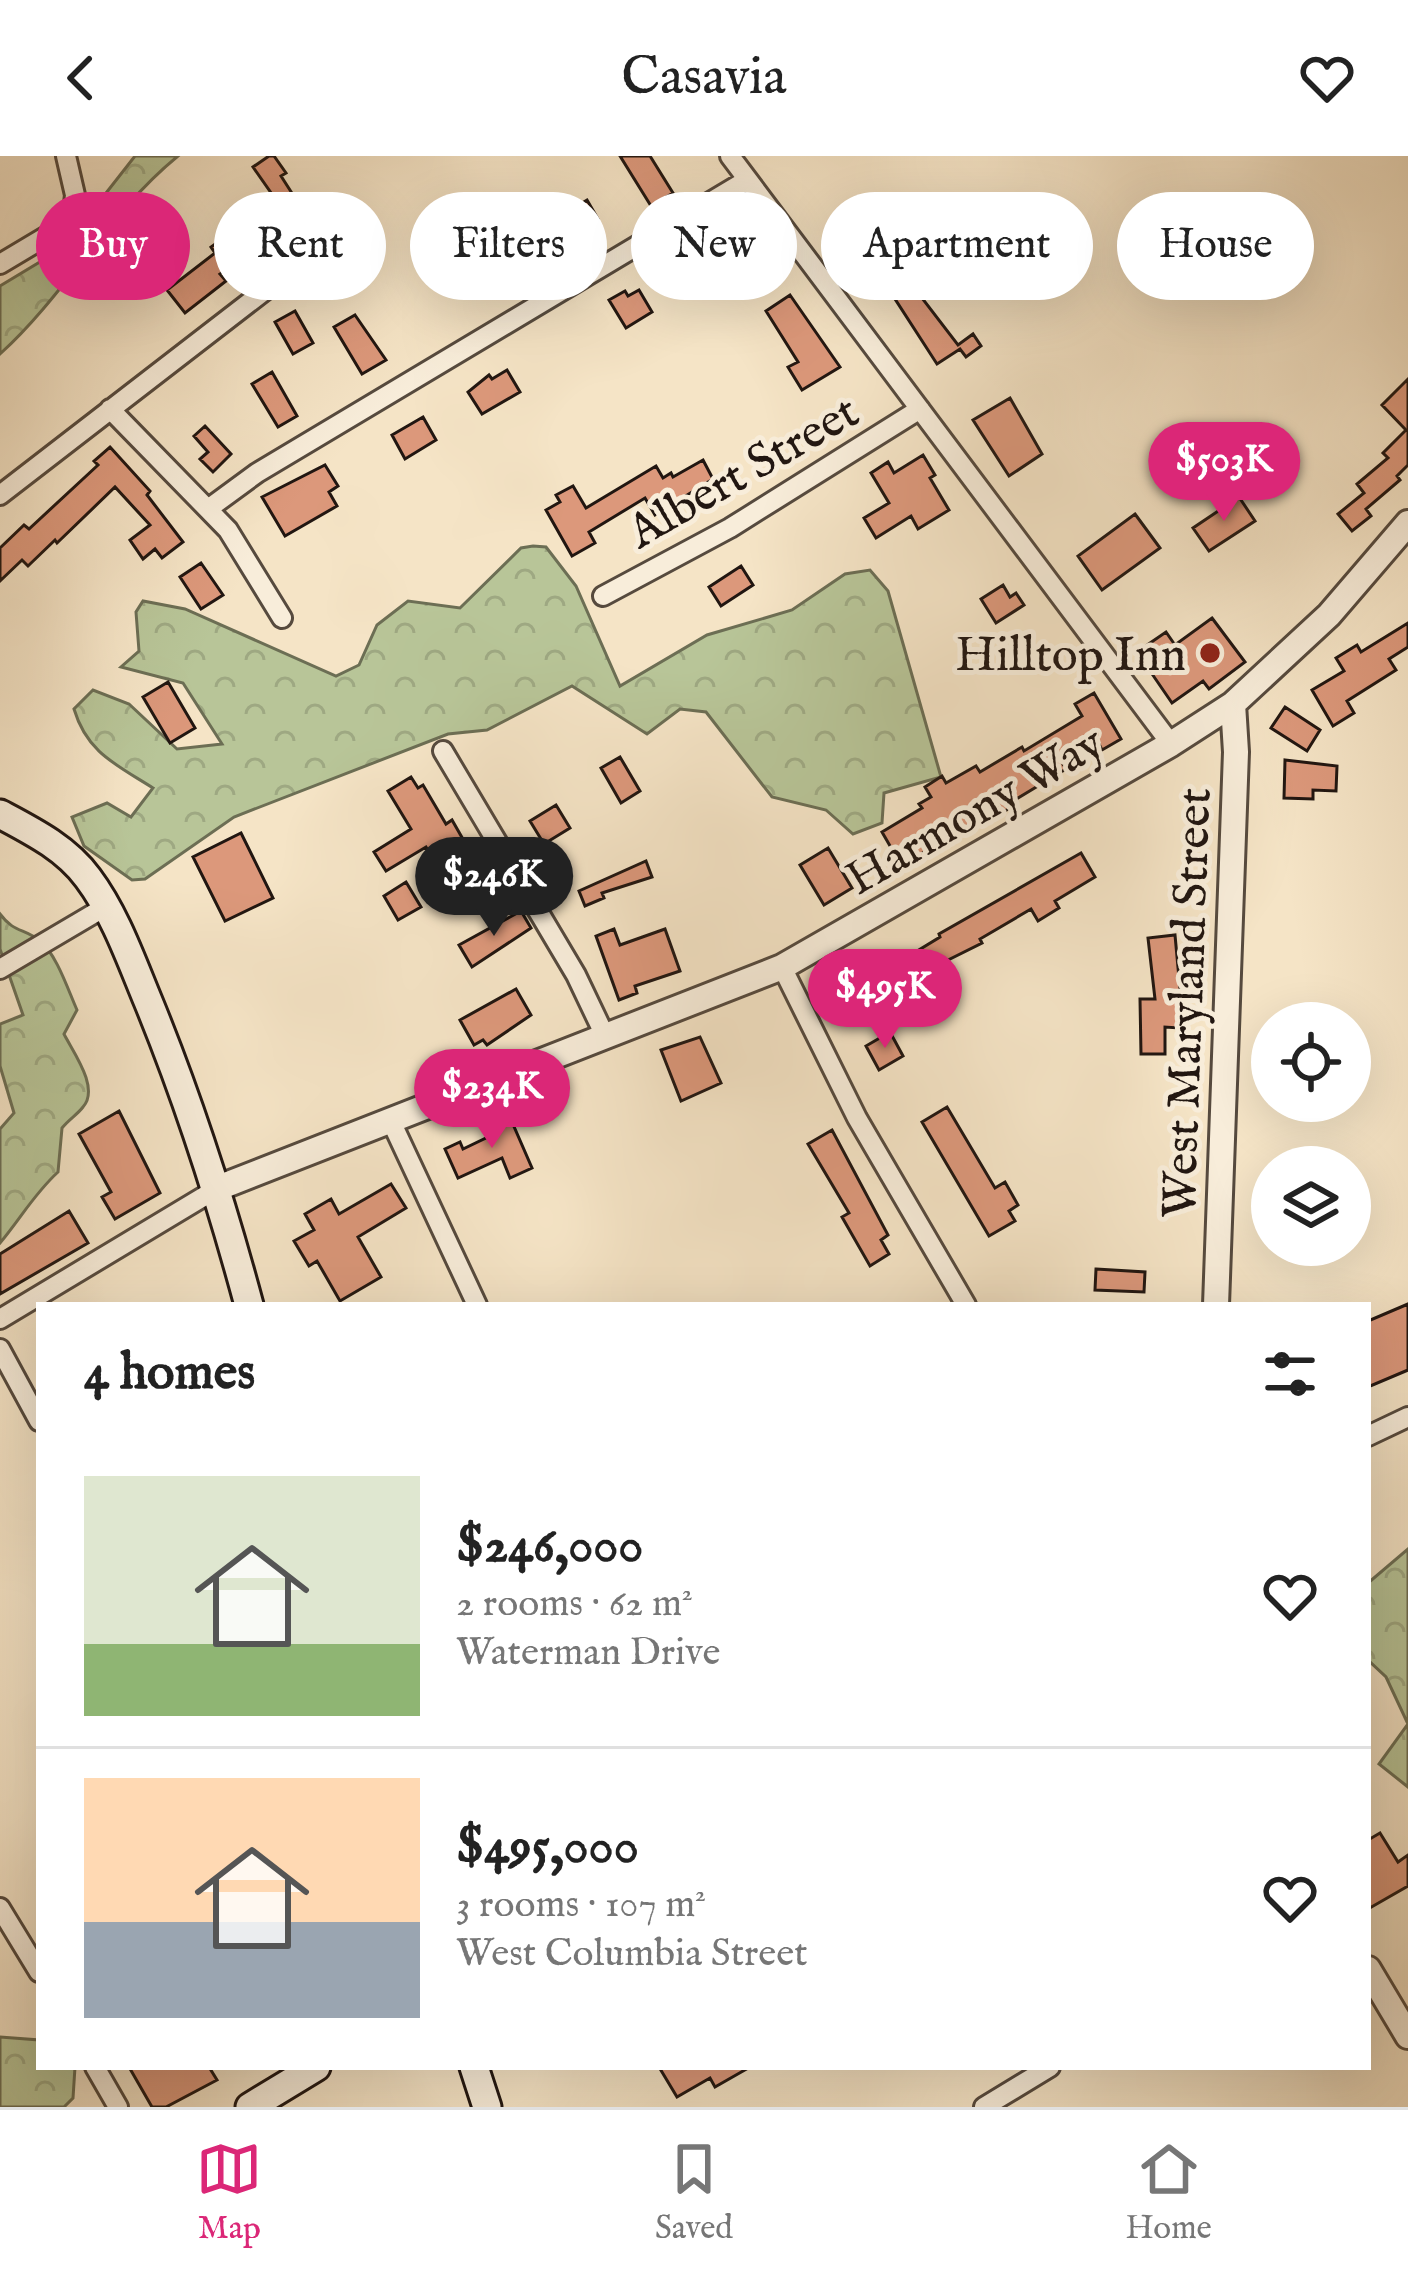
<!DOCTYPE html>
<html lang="en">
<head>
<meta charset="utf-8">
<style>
	body { margin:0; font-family:"IM FELL English",serif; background:#f6f6f6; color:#222; height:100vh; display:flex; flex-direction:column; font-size:45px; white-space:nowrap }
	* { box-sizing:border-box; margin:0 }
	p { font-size:39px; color:#767676 }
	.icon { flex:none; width:66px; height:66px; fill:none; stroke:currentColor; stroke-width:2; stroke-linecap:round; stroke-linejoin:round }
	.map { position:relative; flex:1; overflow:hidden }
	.drawer { position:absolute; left:36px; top:1146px; width:1335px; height:768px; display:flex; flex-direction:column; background:#fff; border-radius:0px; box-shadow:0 12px 48px #0002 }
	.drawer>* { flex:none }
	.banner { position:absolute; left:36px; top:36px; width:1338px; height:108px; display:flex; gap:24px }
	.buttons { position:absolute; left:1251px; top:846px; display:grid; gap:24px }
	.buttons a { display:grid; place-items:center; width:120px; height:120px; border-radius:50%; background:#fff; box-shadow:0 12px 48px #0002; font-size:60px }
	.price { position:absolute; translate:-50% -102px; padding:0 27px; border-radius:42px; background:#db2777; color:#fff; font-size:39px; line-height:78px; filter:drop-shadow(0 3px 6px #0008) }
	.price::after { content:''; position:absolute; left:50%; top:72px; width:36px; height:27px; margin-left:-18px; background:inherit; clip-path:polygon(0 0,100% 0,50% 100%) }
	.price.selected { background:#222; color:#fff }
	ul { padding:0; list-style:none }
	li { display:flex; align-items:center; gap:36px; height:300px; padding:0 48px }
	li+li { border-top:3px solid #e0e0e0 }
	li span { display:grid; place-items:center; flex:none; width:336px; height:240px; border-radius:0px; color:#555 }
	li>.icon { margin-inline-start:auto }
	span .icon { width:144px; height:144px; fill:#fffc; stroke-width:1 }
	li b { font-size:51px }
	h2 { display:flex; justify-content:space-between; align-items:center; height:144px; padding:0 48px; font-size:51px }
	.tag { padding:0 42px; border-radius:54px; background:#fff; box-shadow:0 12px 48px #0002; font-size:42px; line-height:108px }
	.tag.selected { background:#db2777; color:#fff }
	header { display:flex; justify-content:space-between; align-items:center; height:156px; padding:0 48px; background:#fff; font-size:54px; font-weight:600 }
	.tabs { display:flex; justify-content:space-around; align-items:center; height:168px; border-top:3px solid #e0e0e0; background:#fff; font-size:33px; color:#767676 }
	.tabs a { display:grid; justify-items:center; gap:6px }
	.tabs .selected { color:#db2777 }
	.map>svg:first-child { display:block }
	.forest { fill:url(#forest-crowns); stroke:#6c6e54; stroke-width:3 }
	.building { fill:#dc987b; stroke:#211611; stroke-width:3 }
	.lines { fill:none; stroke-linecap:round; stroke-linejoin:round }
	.minor-casing { stroke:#564a3e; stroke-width:24 }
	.tertiary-casing { stroke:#564a3e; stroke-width:30 }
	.secondary-casing { stroke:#211611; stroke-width:33 }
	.minor { stroke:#f8edda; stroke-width:18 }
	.tertiary { stroke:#f8edda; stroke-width:24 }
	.secondary { stroke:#f8edda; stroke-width:27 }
	.poi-dot { fill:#8f2418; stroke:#f8edda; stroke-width:4.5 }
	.labels { text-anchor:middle; stroke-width:10; stroke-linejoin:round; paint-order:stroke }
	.street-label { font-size:48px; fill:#211611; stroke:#f8edda }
	.poi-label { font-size:48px; fill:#211611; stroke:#f8edda; text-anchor:end }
</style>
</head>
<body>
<header><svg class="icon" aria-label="back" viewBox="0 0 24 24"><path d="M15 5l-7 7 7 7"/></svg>Casavia<svg class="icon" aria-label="heart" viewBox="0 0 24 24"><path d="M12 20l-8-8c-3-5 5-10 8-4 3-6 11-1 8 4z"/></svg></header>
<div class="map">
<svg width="1408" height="1951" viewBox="0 0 1408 1951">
	<defs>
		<pattern id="forest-crowns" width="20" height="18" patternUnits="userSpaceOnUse" patternTransform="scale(3)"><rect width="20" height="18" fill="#b8c598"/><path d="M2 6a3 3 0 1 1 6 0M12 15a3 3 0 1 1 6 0" fill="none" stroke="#9ea882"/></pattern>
	</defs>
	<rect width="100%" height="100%" fill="#f5e4c6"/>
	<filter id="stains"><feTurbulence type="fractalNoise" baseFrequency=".00167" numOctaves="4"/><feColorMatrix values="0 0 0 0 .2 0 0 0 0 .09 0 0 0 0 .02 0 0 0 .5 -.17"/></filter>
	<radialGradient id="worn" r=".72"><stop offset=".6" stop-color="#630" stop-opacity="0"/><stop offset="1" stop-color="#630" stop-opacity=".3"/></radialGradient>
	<path class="forest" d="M135,0H178C108,57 66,138 0,198V130L63,92Z
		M533,390L546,391L576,430L620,530L707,479L792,454L845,418L870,414L888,435L941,621L884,637L882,667L853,678L826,654L772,641L706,556L680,553L647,578L572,530L487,574L448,578L234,661L145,723L132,724L84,690L72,661L107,647L131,661L153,632C117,609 87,597 74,553L93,534L129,548L177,593L222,588L183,527L121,511L139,495L136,456L143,445L185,453L336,520L359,509L377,469L408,445L460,452L521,392Z
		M0,758C14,777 24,772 40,785C57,799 68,834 77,854L64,878C73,896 100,932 83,951C77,959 69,963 62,972L58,1016C34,1038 21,1062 0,1087V973L14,957L0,910V868L23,859L0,793Z
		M1408,1393V1631L1379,1608L1408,1568L1386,1521L1368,1504V1427Z
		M0,1881L39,1884V1911H75L73,1942L64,1951H0Z"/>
	<path class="building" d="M269,0H274L286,17L281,20L304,56L251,91L254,95L220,118L226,125L185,157L167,134L215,97L211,91L276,44L253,11Z
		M620,0H650L673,37L651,50Z
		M587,44L598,63L552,91L554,95L509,122L512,127L489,141L472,112L496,99L498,102L562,65L559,61Z
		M866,69L958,189L973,178L981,190L966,201L960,193L937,208L893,140L846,83Z
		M726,76L743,105L698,128L682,101Z
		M639,134L652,156L626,172L609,144L625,135L628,140Z
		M790,139L840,211L802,234L788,211L798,206L766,155Z
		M295,155L313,187L293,198L275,166Z
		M355,159L386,204L362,218L334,171Z
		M507,214L520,236L482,258L468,236L489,219L492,223Z
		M272,216L297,260L278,271L252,228Z
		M1408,223V309L1397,320L1400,324L1366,353L1371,360L1352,375L1338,358L1364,337L1357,328L1388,302L1383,297L1406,274L1382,249Z
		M1010,242L1042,298L1009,320L973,264Z
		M423,261L436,284L405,303L392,279Z
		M205,270L231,298L213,316L200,303L208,296L194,280Z
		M110,291L150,335L147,339L183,386L162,402L155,393L143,403L130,384L150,369L115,331L57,387L55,384L28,410L22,404L0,425V392L24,369L29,373L98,309L94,305Z
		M923,299L935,319L930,322L949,354L918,373L911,360L876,382L864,362L889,347L871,317L888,306L894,317Z
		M703,304L713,323L655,359L645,342L589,376L595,387L572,400L546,354L560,346L556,339L573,330L586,352L656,310L663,322L671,317L673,321Z
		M325,309L338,330L329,336L337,350L285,380L262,341Z
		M1239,341L1255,365L1209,395L1193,372Z
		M1135,358L1160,392L1102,434L1078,400Z
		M201,407L223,439L201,453L180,421Z
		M741,410L753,429L721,450L709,431Z
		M1003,429L1010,441L1016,437L1024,449L996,467L981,443Z
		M1212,462L1245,506L1209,533L1203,525L1172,547L1137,496L1166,476L1175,489Z
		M1408,467V491L1389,503L1396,514L1347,545L1354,557L1333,570L1312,534L1344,515L1336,502L1357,489L1361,496Z
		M168,526L195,572L170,587L143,541Z
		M1094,537L1121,583L1102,594L1097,584L1061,605L1066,613L1008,648L1010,652L988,665L984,660L921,698L924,702L910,711L903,699L897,702L882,676L922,652L919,648L931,641L925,631L942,620L946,627L976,610L980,616L1022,591L1024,595L1082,560L1075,548Z
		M1285,551L1320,574L1307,595L1271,572Z
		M620,601L640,635L621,647L601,612Z
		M1285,604L1337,610L1336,635L1313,634V643L1284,642Z
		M411,621L418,632L423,629L446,668L452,664L464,685L433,703L426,691L386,715L374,696L411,673L388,635Z
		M556,649L570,672L544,688L530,665Z
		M241,677L273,742L225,765L193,701Z
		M828,692L852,732L824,749L800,709Z
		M1081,697L1095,721L1055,745L1059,752L1038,765L1031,753L980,783L982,787L926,815L943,843L929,851L917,831L889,850L882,840L849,859L837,839L848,832L844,826L857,819L863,828L940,781L939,778Z
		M646,705L652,721L602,737L604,742L585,750L579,735Z
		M406,726L421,751L398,764L384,740Z
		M521,755L531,772L472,811L459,789Z
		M614,773L620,789L665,773L680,815L635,830L637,837L619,844L596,780Z
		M1175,779L1180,833L1179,872L1165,871V898H1141L1140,843H1155L1148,782Z
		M516,833L531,859L487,889L483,884L474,889L460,864Z
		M890,876L903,900L879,914L866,890Z
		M700,881L721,927L681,945L661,894Z
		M947,951L995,1032L1005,1026L1018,1049L1009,1055L1015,1065L989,1080L922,966Z
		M119,955L160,1037L115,1063L102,1041L111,1036L79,978Z
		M509,959L532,1012L510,1022L502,1002L458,1022L445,993L460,986L463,993L492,979L487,969Z
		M832,974L888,1079L881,1084L889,1098L870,1110L842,1061L849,1057L808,988Z
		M391,1028L406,1052L358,1081L381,1121L340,1145L317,1105L309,1110L294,1085L314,1074L305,1058L331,1043L339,1058Z
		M69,1055L88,1087L0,1138V1098Z
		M1096,1113L1145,1116L1144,1136L1095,1134Z
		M1408,1148V1214L1368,1231V1165Z
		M1380,1677L1398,1706L1408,1699V1730L1368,1753V1684Z
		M129,1911H209L217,1924L166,1951H152Z
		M659,1911H750L715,1931L710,1922L677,1941Z"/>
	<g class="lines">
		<g class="minor-casing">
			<path id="minor" d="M730,0L1171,588
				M0,108L72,65L75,39L66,0
				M110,253L228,374L282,462
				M0,339L334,81
				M208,353L257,317L747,24
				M603,440L730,372L920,253
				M443,595L576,819L606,882
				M782,811L857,962L966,1149
				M0,813L105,751
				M390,963L477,1149
				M0,1163L218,1032
				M0,1193L39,1265
				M1368,1280L1408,1261
				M0,1752L39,1816
				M95,1911L118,1951
				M984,1951L1050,1911"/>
		</g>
		<g class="tertiary-casing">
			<path id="tertiary" d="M218,1032L782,811L1171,588L1233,548L1329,459L1408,367
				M1216,1149L1236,596L1233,548
				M1368,1813L1408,1880"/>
		</g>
		<g class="secondary-casing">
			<path id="secondary" d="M0,658C32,675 66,692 88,722C115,758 131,804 148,845C189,945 221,1045 249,1149
				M474,1911L487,1951
				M250,1951L316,1911"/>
		</g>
		<use href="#minor" class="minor"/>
		<use href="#tertiary" class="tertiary"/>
		<use href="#secondary" class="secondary"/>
	</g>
	<circle class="poi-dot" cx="1210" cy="497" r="12"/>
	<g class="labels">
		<g class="street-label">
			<text transform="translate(742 314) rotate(-30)" y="17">Albert Street</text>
			<text transform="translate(974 653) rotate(-30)" y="17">Harmony Way</text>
			<text transform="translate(1185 847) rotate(-88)" y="17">West Maryland Street</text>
		</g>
		<g class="poi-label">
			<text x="1186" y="514">Hilltop Inn</text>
		</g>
	</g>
	<rect width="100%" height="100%" filter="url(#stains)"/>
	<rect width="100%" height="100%" fill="url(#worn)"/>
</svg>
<div class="buttons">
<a><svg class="icon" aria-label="locate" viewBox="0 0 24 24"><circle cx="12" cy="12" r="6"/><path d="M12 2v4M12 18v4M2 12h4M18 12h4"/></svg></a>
<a><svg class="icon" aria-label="layers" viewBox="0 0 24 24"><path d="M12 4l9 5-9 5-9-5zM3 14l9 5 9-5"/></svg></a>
</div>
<b class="price" style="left:1224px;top:368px">$503K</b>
<b class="price selected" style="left:494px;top:783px">$246K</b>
<b class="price" style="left:885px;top:895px">$495K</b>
<b class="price" style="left:492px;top:995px">$234K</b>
<div class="banner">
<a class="tag selected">Buy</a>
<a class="tag">Rent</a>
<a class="tag">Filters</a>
<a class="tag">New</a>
<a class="tag">Apartment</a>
<a class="tag">House</a>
</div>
<section class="drawer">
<h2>4 homes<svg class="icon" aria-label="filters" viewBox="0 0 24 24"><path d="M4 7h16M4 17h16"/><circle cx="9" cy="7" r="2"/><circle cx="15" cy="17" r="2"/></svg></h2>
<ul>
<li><span style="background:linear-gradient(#dfe7d0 70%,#8fb573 0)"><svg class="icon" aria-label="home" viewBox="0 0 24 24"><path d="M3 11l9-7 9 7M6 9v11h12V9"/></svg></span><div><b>$246,000</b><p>2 rooms · 62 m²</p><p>Waterman Drive</p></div><svg class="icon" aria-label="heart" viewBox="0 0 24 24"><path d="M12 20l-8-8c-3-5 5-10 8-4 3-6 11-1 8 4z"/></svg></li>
<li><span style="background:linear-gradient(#ffd9b3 60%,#9aa5b1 0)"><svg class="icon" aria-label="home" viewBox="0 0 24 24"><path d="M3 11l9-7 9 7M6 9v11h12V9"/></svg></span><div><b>$495,000</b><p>3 rooms · 107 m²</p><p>West Columbia Street</p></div><svg class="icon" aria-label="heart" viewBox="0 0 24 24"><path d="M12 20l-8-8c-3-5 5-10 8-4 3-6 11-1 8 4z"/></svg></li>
</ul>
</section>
</div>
<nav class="tabs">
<a class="selected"><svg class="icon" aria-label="map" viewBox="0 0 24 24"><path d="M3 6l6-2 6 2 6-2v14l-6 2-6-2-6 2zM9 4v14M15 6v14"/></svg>Map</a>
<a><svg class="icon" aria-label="saved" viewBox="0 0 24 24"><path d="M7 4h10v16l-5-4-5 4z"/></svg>Saved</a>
<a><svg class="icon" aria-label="home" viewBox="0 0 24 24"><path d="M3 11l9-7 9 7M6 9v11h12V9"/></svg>Home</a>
</nav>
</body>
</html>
